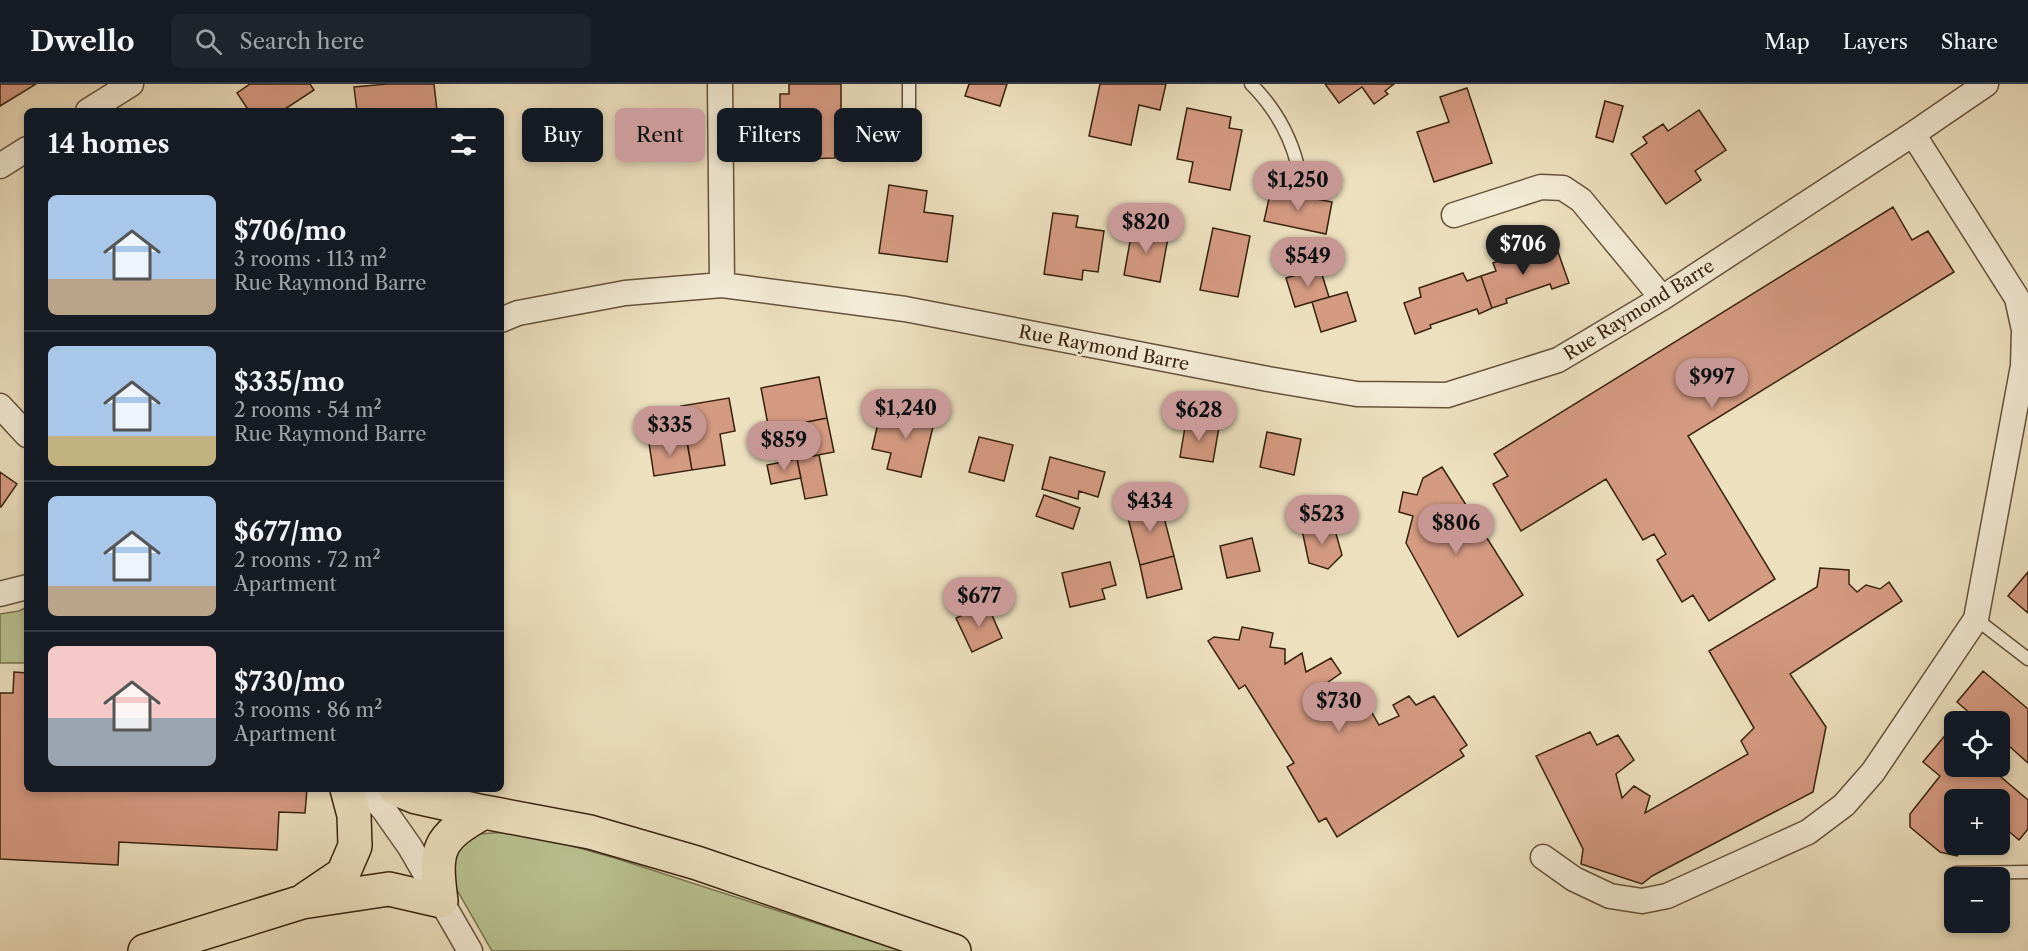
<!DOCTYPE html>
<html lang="en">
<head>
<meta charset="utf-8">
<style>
	body { margin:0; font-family:"Libre Caslon Text",serif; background:#20242c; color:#f1f3f6; height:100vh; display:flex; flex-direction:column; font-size:22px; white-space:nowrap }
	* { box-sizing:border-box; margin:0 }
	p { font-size:20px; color:#9ea1a6 }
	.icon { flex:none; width:33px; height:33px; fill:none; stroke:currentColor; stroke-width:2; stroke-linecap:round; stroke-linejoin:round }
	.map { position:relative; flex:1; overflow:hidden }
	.side { position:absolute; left:24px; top:24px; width:480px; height:684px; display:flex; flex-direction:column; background:#171b24; border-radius:9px; box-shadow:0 3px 9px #0003 }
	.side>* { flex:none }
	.banner { position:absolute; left:522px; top:24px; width:570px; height:54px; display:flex; gap:12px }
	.buttons { position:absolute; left:1944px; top:627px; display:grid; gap:12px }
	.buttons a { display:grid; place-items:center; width:66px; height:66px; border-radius:9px; background:#171b24; box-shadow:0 3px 9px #0003; font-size:30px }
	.price { position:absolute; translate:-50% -51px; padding:0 14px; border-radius:21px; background:#c59692; color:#111; font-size:20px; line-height:39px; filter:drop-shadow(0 2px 3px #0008) }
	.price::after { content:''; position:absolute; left:50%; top:36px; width:18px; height:14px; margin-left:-9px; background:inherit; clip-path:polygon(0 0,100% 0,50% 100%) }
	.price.on { background:#222; color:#fff }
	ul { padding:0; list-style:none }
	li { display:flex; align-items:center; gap:18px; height:150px; padding:0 24px }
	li+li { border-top:2px solid #363941 }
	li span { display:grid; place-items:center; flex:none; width:168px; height:120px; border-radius:9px; color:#555 }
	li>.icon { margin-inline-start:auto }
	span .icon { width:72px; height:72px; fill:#fffc; stroke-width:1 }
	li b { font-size:26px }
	h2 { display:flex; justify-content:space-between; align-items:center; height:72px; padding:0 24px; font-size:26px }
	.tag { padding:0 21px; border-radius:9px; background:#171b24; box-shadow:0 3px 9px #0003; font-size:21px; line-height:54px }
	.tag.on { background:#c59692; color:#111 }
	header { display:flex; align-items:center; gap:36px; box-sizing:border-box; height:84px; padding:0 30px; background:#171b24; border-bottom:2px solid #363941 }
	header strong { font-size:28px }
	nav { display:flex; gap:33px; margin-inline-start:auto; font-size:21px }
	.search { width:420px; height:54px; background:#20242c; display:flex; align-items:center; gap:15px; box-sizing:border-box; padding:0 21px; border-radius:9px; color:#9ea1a6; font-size:22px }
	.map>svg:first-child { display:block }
	.green { fill:#b9c291; stroke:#78724f; stroke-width:1.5 }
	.building { fill:#d59a82; stroke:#38220d; stroke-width:1.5 }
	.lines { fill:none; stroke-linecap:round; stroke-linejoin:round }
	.lane-casing { stroke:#65523a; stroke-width:15 }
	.street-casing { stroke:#65523a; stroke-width:27 }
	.highway-casing { stroke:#38220d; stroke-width:36 }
	.lane { stroke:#f3ebd5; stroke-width:12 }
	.street { stroke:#f3ebd5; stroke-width:24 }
	.highway { stroke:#ede0bf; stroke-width:33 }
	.labels { text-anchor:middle; stroke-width:5; stroke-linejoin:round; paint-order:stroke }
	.street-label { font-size:18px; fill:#38220d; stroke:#f3ebd5 }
</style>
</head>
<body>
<header>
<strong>Dwello</strong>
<div class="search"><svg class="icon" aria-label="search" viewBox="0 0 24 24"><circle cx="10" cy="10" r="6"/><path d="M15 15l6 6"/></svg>Search here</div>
<nav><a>Map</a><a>Layers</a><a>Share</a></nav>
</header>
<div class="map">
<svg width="2028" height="867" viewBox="0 0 2028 867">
	<rect width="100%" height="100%" fill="#ede0bf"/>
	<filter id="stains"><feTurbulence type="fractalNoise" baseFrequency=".00333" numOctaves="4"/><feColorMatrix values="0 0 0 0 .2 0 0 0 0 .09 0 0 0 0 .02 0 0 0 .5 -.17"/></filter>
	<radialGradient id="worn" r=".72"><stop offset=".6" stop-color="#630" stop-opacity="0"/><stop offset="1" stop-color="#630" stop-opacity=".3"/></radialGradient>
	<path class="green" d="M27,523V579H0V530L19,527Z
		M520,747L618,775L902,867H492L453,799L451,765L478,750Z"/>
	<path class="building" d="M0,0H36L0,22Z
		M250,0H310L314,6L282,27H249L237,9Z
		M387,0H434L437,27H357L354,3Z
		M789,0H841V41H835V74L802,75V68H780V10H789Z
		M969,0H1007L1000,22L965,12Z
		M1100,0H1166L1160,26L1139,21L1131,61L1089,52Z
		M1325,0H1394L1385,7L1388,10L1374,20L1362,3L1339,19Z
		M1467,4L1492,79L1434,98L1417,48L1449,38L1440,13Z
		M1605,17L1623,22L1613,58L1596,53Z
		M1187,24L1231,33L1229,44L1242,46L1230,106L1189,98L1193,78L1177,75Z
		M1699,26L1726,66L1695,87L1701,96L1666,120L1631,70L1647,59L1643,53L1663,40L1668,47Z
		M889,101L927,107L924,128L953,132L947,178L879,169Z
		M1271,106L1332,118L1326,150L1264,137Z
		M1893,123L1912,156L1928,147L1954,188L1688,352L1775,495L1709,537L1693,511L1682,518L1657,476L1666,470L1654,450L1643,456L1606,395L1521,447L1493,400L1508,392L1494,370Z
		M1053,129L1078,132L1076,143L1104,147L1098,188L1083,186L1082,196L1044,190Z
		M1133,141L1169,148L1160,198L1124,191Z
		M1213,144L1250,152L1238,213L1200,206Z
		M1538,163L1542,174L1558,168L1569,199L1552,205L1550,200L1506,215L1507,219L1492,224L1481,192L1496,187L1493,179Z
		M1320,184L1329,213L1295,223L1286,194Z
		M1463,189L1467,197L1481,192L1492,224L1479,230L1477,225L1430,241L1431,244L1415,250L1404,219L1421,213L1419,204Z
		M1347,208L1356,237L1321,248L1312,218Z
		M819,293L827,334L769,346L761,304Z
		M729,314L735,347L720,350L725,381L692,386L681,322Z
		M903,322L936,330L921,393L887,385L891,369L872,365L880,331L899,336Z
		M827,334L834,368L797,375L791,341Z
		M1186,337L1219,343L1213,378L1180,373Z
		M1267,348L1301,355L1294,391L1260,383Z
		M686,353L692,386L654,392L649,359Z
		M979,353L1013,361L1004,397L969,388Z
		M819,371L827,411L805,415L797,375Z
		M1050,373L1105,388L1098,413L1079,407L1078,415L1042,405Z
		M797,375L801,394L771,400L767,381Z
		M1442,383L1523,511L1458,553L1406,459L1413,432L1399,428L1403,408L1417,411L1423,394Z
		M0,388L17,400L1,423L0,422Z
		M1044,411L1080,424L1073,445L1036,432Z
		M1160,418L1174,472L1140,481L1126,426Z
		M1333,439L1342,471L1328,485L1309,479L1302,446Z
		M1252,454L1260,487L1227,494L1220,462Z
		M1174,472L1182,505L1147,514L1140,481Z
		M1110,478L1116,501L1102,505L1105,515L1070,523L1062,489Z
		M1820,484L1849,486V500L1857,508L1866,501L1880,505L1889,498L1902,517L1790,590L1826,643L1813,708L1652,792L1642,800L1581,780L1583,765L1536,672L1590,648L1597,661L1618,651L1634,676L1616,690L1622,714L1634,702L1650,712L1645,729L1748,670L1741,657L1754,644L1709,567L1817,503Z
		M2028,488V529L2008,512Z
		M987,520L1002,554L972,568L956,534Z
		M1242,543L1273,549L1270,563L1285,565V580L1302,569L1306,588L1331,574L1341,589L1324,601L1336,618L1352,611L1364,631L1371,627L1379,641L1399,632L1393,621L1409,612L1416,621L1434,612L1467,661L1460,666L1464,672L1337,753L1326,734L1319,738L1287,683L1294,679L1245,601L1239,605L1208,557L1214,553L1239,556Z
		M1983,587L2028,625V679L2000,654V638H1980L1957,618Z
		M14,588L27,589V705H307L305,729L279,728L277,766L119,758L118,781L0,775V609H13Z
		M1947,649L1954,655V682H1988L2028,716V745L2019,756L2000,740V716H1954V760H1966L1957,772L1940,768L1910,743V730L1940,692L1923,678Z"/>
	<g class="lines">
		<g class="lane-casing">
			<path id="lane" d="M909,0V30
				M1251,0C1274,23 1289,49 1297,79
				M1976,535L2028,575
				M1956,789L2028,788"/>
		</g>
		<g class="street-casing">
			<path id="street" d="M720,0L722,201
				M88,27L131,0
				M0,82L27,65
				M1454,131L1541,103L1563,104L1581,116L1662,214
				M501,236L518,229L625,209L722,201L905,225L1268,295L1357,310L1447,311L1558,276L1662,214L1913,50L1986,0
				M0,322L27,351
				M0,510L27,503
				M365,705L384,726L410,763L470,867
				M1543,773L1574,795L1610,812L1642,817L1667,812L1808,748L1844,721L1873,688L1976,535L2023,282L2024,246L2017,214L1913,50"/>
		</g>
		<g class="highway-casing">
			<path id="highway" d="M396,705L416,713L484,728L590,748L697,779L954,867
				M306,815L343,790L355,762L354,731L347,705
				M145,867L302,818L389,805L441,817C434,765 437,754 484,728"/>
		</g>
		<use href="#lane" class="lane"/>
		<use href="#street" class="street"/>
		<use href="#highway" class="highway"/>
	</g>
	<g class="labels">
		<g class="street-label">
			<text transform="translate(1639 226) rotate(-32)" y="6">Rue Raymond Barre</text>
			<text transform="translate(1104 264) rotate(11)" y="6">Rue Raymond Barre</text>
		</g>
	</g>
	<rect width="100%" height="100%" filter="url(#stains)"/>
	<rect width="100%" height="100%" fill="url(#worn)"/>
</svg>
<div class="buttons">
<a><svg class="icon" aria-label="locate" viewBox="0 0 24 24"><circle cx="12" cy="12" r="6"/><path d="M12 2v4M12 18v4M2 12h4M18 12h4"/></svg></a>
<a>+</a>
<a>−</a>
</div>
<b class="price" style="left:1298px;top:128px">$1,250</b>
<b class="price" style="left:1146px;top:170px">$820</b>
<b class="price on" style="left:1523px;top:192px">$706</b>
<b class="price" style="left:1308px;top:204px">$549</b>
<b class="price" style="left:1712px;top:325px">$997</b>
<b class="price" style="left:906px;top:356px">$1,240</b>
<b class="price" style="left:1199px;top:358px">$628</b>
<b class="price" style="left:670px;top:373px">$335</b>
<b class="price" style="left:784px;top:388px">$859</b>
<b class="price" style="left:1150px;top:449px">$434</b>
<b class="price" style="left:1322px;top:462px">$523</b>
<b class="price" style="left:1456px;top:471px">$806</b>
<b class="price" style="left:979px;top:544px">$677</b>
<b class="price" style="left:1339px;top:649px">$730</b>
<div class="banner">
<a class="tag">Buy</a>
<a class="tag on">Rent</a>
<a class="tag">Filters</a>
<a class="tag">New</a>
</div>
<section class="side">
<h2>14 homes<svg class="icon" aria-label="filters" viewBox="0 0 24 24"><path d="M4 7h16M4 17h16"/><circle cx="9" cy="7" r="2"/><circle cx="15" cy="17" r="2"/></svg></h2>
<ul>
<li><span style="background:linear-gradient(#a9c7e8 70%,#b9a48a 0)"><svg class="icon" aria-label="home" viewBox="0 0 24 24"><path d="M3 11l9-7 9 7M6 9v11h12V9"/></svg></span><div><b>$706/mo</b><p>3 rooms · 113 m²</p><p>Rue Raymond Barre</p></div></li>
<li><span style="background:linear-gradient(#a9c7e8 75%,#c2b280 0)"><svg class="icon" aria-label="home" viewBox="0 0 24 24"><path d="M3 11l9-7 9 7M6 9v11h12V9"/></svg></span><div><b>$335/mo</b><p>2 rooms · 54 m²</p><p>Rue Raymond Barre</p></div></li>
<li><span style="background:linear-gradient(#a9c7e8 75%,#b9a48a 0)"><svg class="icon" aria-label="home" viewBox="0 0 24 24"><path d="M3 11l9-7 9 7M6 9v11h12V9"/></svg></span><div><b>$677/mo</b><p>2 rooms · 72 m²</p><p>Apartment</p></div></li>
<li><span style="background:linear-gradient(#f6c9c9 60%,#9aa5b1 0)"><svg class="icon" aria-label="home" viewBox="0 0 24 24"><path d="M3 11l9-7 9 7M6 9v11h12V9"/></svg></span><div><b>$730/mo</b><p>3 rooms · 86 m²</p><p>Apartment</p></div></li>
</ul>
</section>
</div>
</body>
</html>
